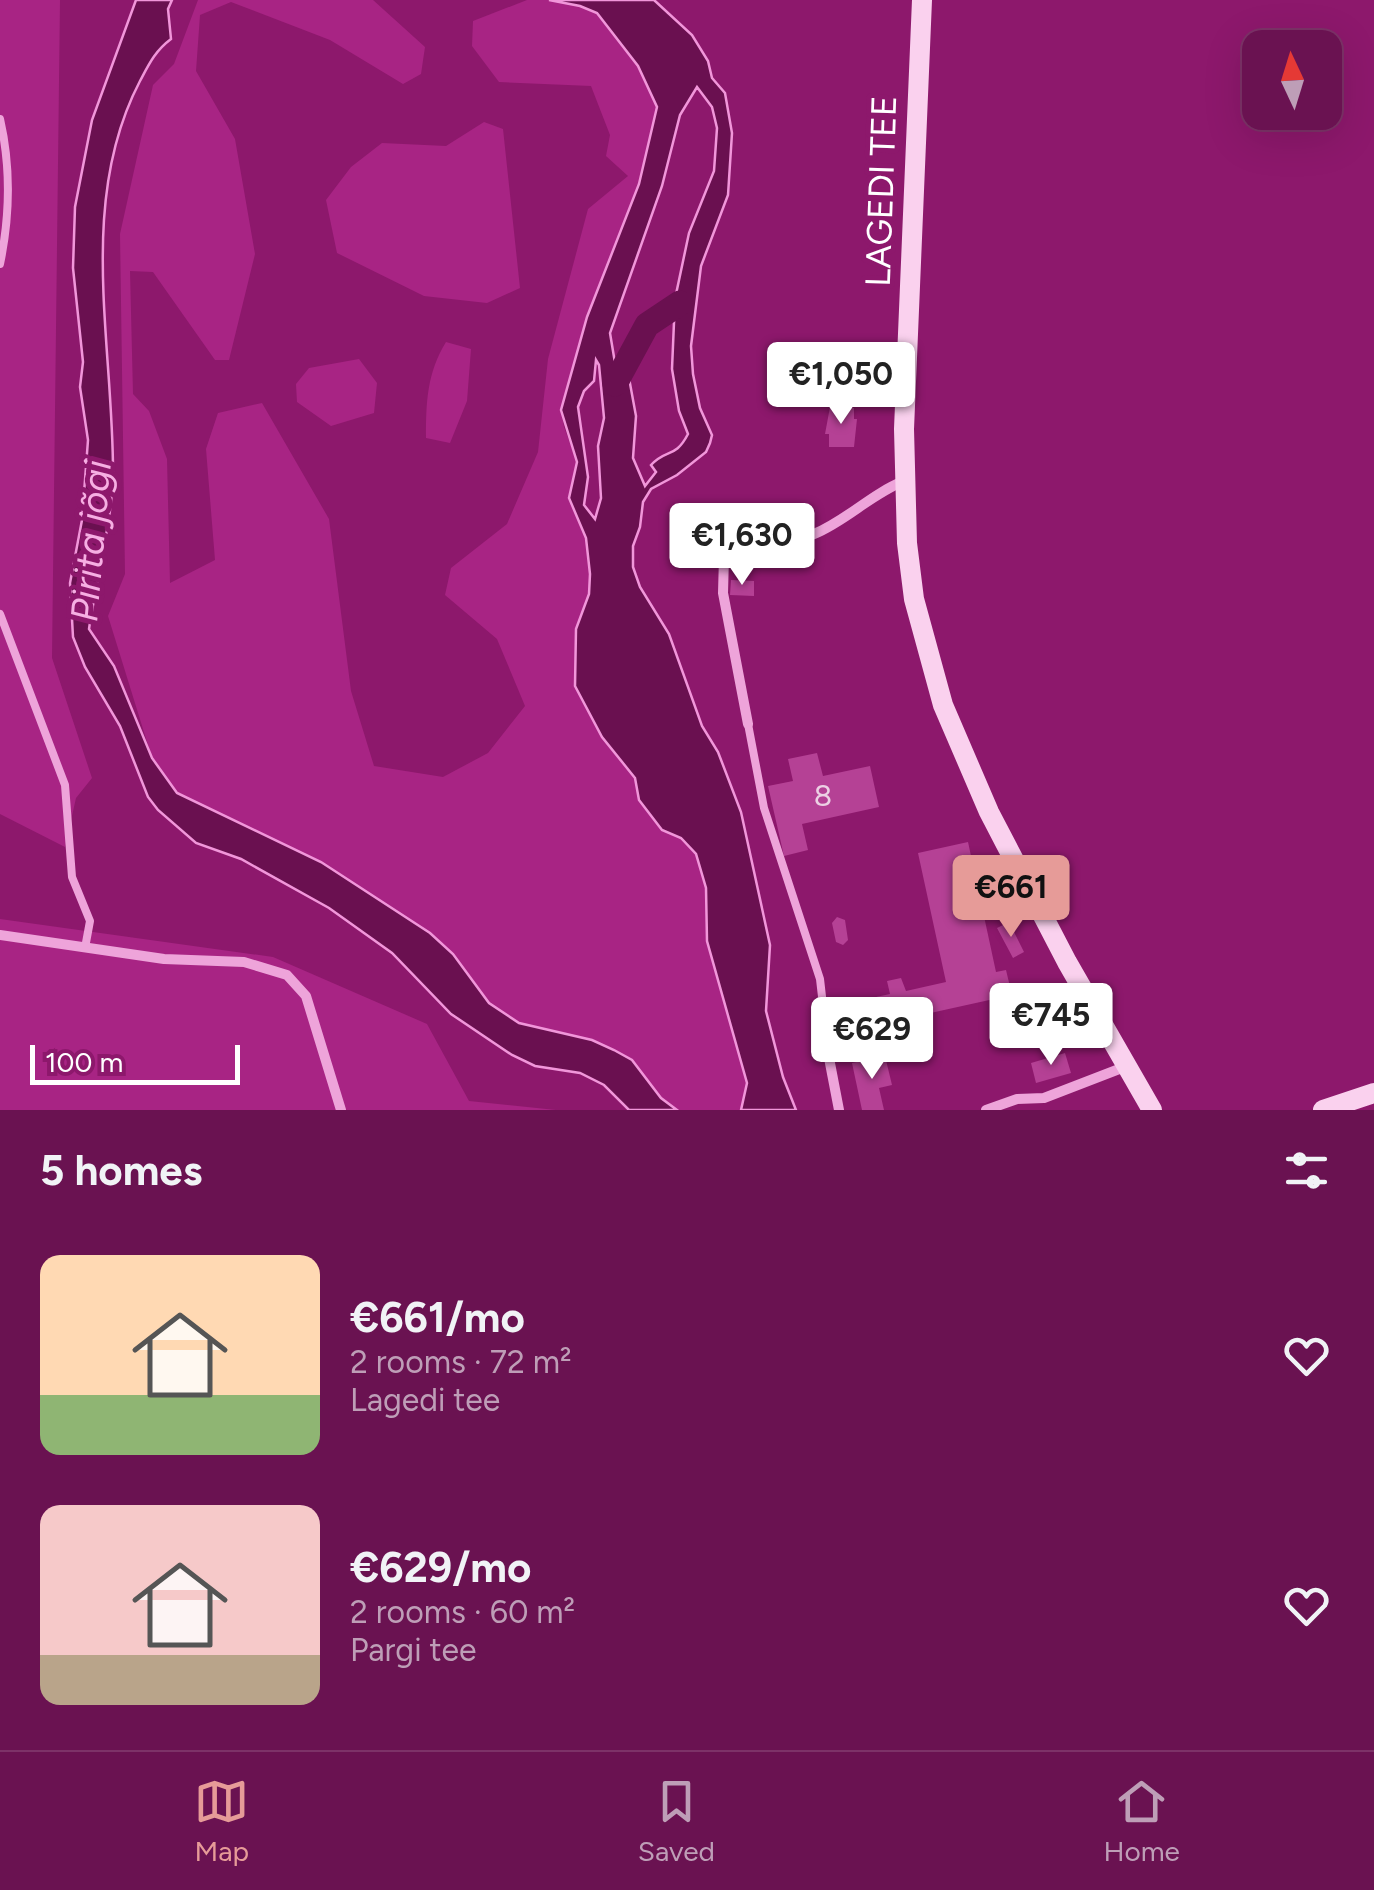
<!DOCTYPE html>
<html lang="en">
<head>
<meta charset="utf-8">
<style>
	body { margin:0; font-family:Figtree,sans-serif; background:#6f1b58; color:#f1f3f6; height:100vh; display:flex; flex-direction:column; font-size:38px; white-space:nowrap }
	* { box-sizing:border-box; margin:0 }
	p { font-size:32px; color:#be9eb7 }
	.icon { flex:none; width:55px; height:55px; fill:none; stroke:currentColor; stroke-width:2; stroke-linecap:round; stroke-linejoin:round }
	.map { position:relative; height:1110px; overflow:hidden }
	.side { display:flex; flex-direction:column; background:#6a1251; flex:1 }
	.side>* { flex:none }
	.needle { width:65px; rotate:356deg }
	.buttons { position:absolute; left:1242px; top:30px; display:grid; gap:20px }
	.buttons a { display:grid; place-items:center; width:100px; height:100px; border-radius:20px; background:#6a1251; box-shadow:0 10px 40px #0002,0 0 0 2px #7d3268; font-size:50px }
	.scale { position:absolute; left:30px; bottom:25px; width:210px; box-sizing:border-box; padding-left:10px; border:5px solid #fff; border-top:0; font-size:28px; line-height:35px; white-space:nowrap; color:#fff; -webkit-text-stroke:8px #8d186c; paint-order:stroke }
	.price { position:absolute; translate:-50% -85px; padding:0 22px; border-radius:10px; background:#fff; color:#222; font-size:32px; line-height:65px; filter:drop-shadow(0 2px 5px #0008) }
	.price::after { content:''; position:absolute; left:50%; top:60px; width:30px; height:22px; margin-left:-15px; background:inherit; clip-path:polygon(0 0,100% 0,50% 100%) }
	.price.on { background:#e69b98; color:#111 }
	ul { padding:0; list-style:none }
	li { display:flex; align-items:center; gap:30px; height:250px; padding:0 40px }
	li span { display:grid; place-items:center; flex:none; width:280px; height:200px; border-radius:20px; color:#555 }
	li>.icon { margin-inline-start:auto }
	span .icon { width:120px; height:120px; fill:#fffc; stroke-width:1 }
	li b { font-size:42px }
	h2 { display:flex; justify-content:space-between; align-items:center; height:120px; padding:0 40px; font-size:42px }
	.menu { display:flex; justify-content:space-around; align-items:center; height:140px; border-top:2px solid #7d3268; background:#6a1251; font-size:28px; color:#be9eb7 }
	.menu a { display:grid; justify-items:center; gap:5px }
	.menu .on { color:#e69b98 }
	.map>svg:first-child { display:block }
	.green { fill:#a82484 }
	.water { fill:#6a1050; stroke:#f196da; stroke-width:2.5; fill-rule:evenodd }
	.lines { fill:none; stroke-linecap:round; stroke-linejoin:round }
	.river { stroke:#6a1050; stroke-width:25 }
	.building { fill:#b54195 }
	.lane { stroke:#eea4da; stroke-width:8 }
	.street { stroke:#eea4da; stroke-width:10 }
	.secondary { stroke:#fad1ee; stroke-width:20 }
	.labels { text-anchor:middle; stroke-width:10; stroke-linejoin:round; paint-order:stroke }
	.number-label { font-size:30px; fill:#ecd0e4 }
	.street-label { font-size:35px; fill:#fff; stroke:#8d186c }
	.water-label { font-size:38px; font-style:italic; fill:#f6afe3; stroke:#8d186c }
</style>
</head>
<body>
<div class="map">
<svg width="1374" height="1110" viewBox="0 0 1374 1110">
	<rect width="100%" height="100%" fill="#8d186c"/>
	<path class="green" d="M0,0H60L52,658L92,778L76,798L65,847L0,814Z
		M198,0H373L425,47L421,74L403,84L330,40L231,2L200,15L196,71L235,139L255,254L229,360H215L153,272L130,271L133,394L149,411L167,459L170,583L215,560L206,449L218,413L262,403L329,519L351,691L374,766L443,777L488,753L525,706L497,639L445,595L451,568L507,524L538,452L548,359L588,209L628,176L606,156L610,135L591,86L499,82L472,46L473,21L527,0H553L580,6L597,13L638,66L657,107L639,184L587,317L561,410L564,427L577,462L590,574L589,594L576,629L575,686L602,737L635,778L639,800L662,830L681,838L696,854L706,888L707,941L747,1083L741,1110H677L661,1098L632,1060L614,1050L592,1040L519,1023L489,1003L453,954L430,933L321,862L177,793L152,758L108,616L125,574L120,234L153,85L174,64Z
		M484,122L503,129L520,288L487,303L424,296L337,253L326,200L351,167L382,143L446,146Z
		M446,342L471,349L467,401L450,443L426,438C426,402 427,373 446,342Z
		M359,359L377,383L374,413L331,426L297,402L296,384L309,368Z
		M0,919L273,957L427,1024L469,1101L556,1110H0Z"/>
	<path class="water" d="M136,0H172L168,9L171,39C155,51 149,64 140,81C77,201 113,342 113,471C113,517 96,581 89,629L114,666L152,758L177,793L321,862L430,933L453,954L489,1003L519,1023L592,1040L614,1050L632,1060L661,1098L677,1110H629L604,1085L580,1073L535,1066L512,1055L451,1014L392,953L329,908L241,859L196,843L158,810L148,797L120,726L85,667L73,637L70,583L82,520L88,440L80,387L83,362L73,268L75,207L92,120Z
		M549,0H654L692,35L708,61L712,78L725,93L732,133L728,195L701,266L691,346L693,374L700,408L712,435L710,443L706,452L677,475L651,489L643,502L640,527L633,546V567L640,587L669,634L702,726L718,752L741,812L770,945L766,1011L783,1077L796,1110H741L747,1083L707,941L706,888L696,854L681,838L662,830L639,800L635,778L602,737L575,686L576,629L589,594L590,574L586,538L569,498L577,462L561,410L587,317L639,184L657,107L638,66L597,13L580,6ZM697,87L712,107L717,128L714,171L689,233L675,299L672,369L679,411L688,434C675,459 667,448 651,465L656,472L645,486L633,458L636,416L629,378L615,363L610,333L662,186L680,115ZM596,360L599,365L604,418L598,446L601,498L595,519L584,505L588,477L578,407L584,391L594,381Z"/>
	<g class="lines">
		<path class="river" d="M615,384L647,325L680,303"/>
	</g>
	<path class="building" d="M830,407L854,408V419H857L854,447H829V434H825Z
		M731,580L754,581V596L730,595Z
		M817,753L823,776L870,766L879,807L802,824L808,850L784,856L768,786L793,781L788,759Z
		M968,842L996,972L1006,970L1012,995L840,1033L834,1006L890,994L887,981L901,978L906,991L946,982L918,853Z
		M837,917L845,920L848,940L843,945L836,942L832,923Z
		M1009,922L1024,952L1013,958L997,928Z
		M1065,1053L1071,1073L1036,1083L1031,1063Z
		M885,1056L892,1085L879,1088L884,1110H862L852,1063Z"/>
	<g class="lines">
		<path class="lane" d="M0,119C11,167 10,216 0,264
			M0,614L65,785L72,877L90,921L85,948
			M748,724L764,808L820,979L829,1058"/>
		<path class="street" d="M748,724L723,593L724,557C749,531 784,546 814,534C846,521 871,494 904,481
			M0,935L164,959L244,962L287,975L306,996L341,1110
			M829,1058L839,1110
			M986,1110L1017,1099L1044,1098L1127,1066"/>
		<path class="secondary" d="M922,0L904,429L907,543L914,599L943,705L989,812L1067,962L1152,1110
			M1323,1110L1374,1093"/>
	</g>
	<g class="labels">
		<g class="number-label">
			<text x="823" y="806">8</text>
		</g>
		<g class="street-label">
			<text transform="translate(881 191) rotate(-88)" y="12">LAGEDI TEE</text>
		</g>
		<g class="water-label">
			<text transform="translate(91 541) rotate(-85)" y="13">Pirita jõgi</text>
		</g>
	</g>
</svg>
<div class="buttons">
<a><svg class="needle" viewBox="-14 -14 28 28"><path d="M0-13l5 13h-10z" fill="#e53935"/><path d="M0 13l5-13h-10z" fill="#be9eb7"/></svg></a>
</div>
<div class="scale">100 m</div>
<b class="price" style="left:841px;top:427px">€1,050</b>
<b class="price" style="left:742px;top:588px">€1,630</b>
<b class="price on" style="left:1011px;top:940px">€661</b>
<b class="price" style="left:1051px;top:1068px">€745</b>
<b class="price" style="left:872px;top:1082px">€629</b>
</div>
<section class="side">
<h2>5 homes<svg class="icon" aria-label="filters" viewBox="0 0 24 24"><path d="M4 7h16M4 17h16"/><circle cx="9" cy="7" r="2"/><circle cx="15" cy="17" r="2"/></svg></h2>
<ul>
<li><span style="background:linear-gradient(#ffd9b3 70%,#8fb573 0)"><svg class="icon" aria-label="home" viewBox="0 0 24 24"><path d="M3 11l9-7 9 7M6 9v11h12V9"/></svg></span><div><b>€661/mo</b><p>2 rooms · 72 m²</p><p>Lagedi tee</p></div><svg class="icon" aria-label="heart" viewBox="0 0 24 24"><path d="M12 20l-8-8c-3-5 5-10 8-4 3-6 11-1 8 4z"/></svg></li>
<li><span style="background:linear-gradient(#f6c9c9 75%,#b9a48a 0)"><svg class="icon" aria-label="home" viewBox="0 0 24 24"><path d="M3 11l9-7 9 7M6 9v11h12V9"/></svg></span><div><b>€629/mo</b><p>2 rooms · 60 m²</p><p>Pargi tee</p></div><svg class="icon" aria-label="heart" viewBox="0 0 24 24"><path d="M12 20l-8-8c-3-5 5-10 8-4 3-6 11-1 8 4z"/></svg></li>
</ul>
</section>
<nav class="menu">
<a class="on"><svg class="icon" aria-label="map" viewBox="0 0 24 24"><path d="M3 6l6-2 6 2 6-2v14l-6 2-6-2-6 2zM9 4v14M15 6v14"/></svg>Map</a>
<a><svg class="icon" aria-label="saved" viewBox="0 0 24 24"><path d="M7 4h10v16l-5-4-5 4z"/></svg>Saved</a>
<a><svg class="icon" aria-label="home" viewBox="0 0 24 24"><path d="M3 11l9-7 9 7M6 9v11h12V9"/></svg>Home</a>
</nav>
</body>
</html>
